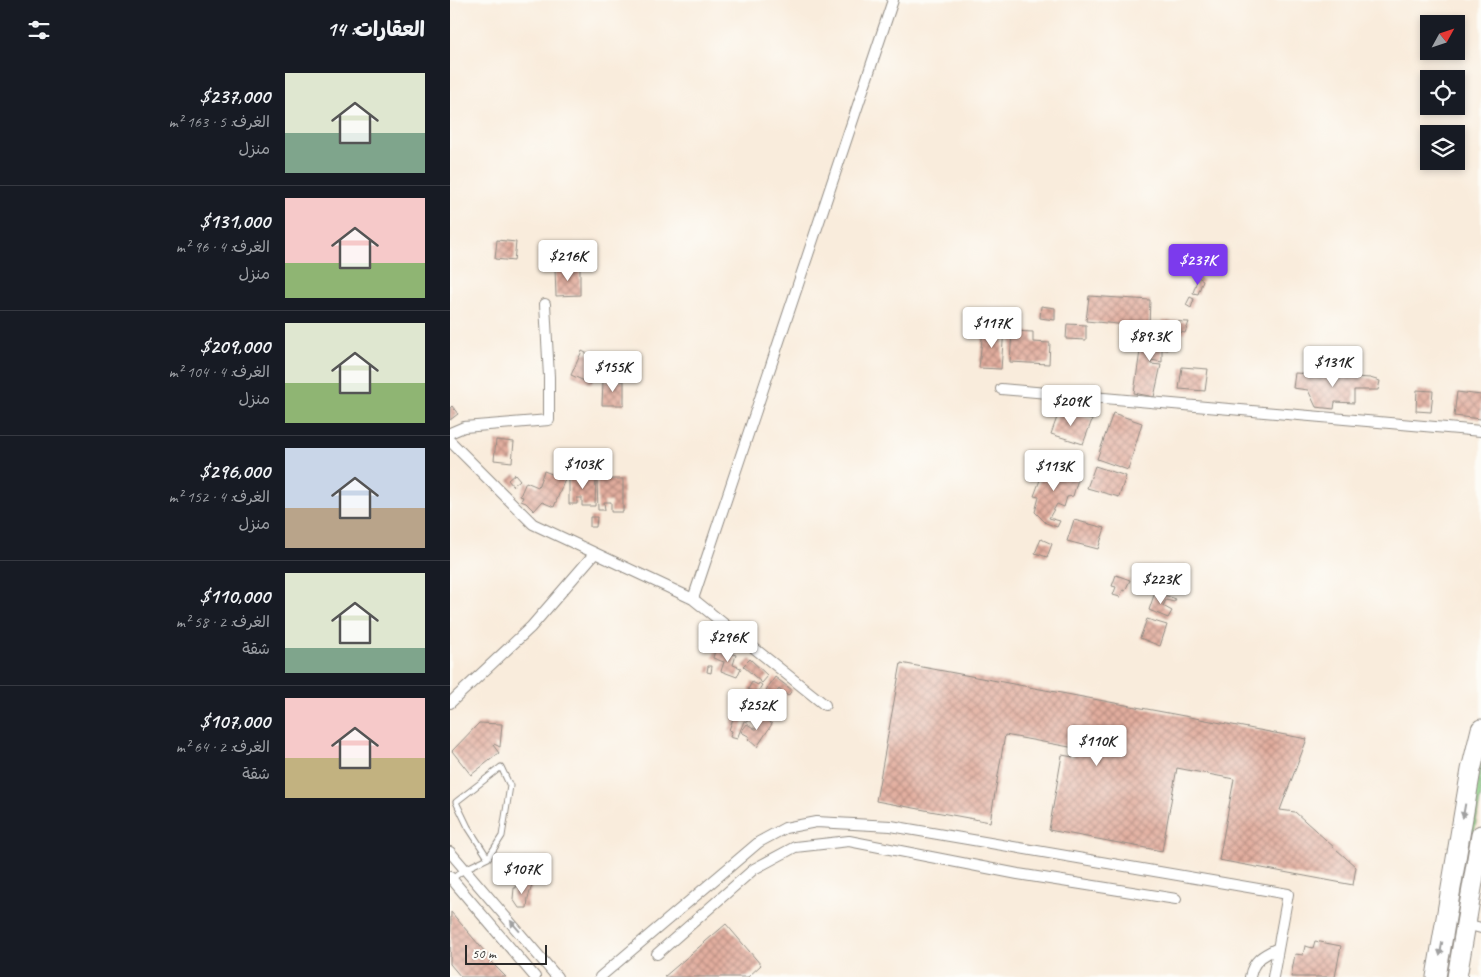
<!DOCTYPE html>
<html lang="ar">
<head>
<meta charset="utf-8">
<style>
	body { margin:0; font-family:Caveat,"Playpen Sans Arabic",sans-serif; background:#20242c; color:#f1f3f6; direction:rtl; height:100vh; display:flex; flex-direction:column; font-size:19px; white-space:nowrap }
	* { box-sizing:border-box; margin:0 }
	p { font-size:16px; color:#9ea1a6 }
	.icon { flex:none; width:28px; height:28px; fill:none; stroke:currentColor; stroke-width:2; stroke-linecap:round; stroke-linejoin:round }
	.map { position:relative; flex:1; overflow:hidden; direction:ltr }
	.panel { display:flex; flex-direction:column; background:#171b24; width:450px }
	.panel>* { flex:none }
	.needle { width:32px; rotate:50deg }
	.fabs { position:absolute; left:970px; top:15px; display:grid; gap:10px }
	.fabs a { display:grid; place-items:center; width:45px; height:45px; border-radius:0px; background:#171b24; box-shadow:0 2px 8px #0003; font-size:25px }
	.scale { position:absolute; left:15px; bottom:12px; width:82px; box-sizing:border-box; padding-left:5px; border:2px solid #2b2b2b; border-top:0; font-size:14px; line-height:18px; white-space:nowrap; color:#2b2b2b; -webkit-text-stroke:4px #fdfcf7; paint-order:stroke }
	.price { position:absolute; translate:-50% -42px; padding:0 11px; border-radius:5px; background:#fff; color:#222; font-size:16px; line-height:32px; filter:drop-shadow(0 1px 2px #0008) }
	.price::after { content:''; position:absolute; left:50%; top:30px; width:15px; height:11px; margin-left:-8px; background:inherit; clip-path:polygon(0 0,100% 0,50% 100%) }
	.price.active { background:#7c3aed; color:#fff }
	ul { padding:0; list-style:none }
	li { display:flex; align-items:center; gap:15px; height:125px; padding:0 25px }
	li+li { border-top:1px solid #363941 }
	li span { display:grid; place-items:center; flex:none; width:140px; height:100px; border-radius:0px; color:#555 }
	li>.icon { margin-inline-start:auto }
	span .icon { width:60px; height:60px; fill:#fffc; stroke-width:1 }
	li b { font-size:21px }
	h2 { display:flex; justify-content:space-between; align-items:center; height:60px; padding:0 25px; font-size:21px }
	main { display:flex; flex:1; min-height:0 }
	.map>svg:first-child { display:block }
	.grass { fill:url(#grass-tufts); stroke:#60825e }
	.building { fill:url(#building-cross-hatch) }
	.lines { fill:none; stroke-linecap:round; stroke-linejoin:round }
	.lane-casing { stroke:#928c84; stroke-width:7 }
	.street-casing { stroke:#928c84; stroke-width:12 }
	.highway-casing { stroke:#928c84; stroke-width:21 }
	.lane { stroke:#fff; stroke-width:5 }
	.street { stroke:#fff; stroke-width:10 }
	.highway { stroke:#fff; stroke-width:19 }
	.oneway { fill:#a0a0a0 }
</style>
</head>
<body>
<main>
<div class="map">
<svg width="1031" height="977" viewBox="0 0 1031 977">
	<defs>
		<pattern id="grass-tufts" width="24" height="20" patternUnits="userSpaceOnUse" patternTransform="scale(1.25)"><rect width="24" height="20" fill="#95d890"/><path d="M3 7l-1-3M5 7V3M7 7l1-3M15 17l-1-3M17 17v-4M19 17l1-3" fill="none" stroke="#81ba7c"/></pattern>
		<pattern id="building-cross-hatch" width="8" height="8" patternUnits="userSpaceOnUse" patternTransform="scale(1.25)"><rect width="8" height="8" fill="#e2ad9e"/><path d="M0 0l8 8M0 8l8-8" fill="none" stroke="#b78d81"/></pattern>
	</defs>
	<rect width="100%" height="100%" fill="#fdfcf7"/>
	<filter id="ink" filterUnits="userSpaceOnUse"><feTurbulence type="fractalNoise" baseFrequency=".02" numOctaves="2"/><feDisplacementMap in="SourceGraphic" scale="10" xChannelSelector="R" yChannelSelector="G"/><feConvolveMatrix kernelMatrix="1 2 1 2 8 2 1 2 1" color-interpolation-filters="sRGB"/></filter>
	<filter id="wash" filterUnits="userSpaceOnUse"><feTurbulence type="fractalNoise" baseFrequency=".0096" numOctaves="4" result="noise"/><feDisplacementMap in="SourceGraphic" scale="20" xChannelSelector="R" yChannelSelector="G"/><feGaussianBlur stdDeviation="1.12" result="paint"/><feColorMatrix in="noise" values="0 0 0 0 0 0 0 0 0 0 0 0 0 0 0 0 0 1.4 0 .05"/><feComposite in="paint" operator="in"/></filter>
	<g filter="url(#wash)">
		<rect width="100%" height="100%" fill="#f9ecdc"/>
		<path class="grass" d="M1031,758V794L998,977H993Z"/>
		<g id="blocks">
			<path class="building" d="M47,240L66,242L64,261L45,259Z
				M130,268V295L106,296L105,269Z
				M748,277L753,280L748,294L743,293Z
				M639,296L700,300L699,327L636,321Z
				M740,297L744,299L741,308L736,305Z
				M591,306L605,308V320L590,318Z
				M713,321L739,322L735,333L712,328Z
				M617,324L636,325V340L616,339Z
				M533,329H554L551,369L529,368Z
				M693,330L721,334L718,350L712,349V362L701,360V364L711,365L704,397L684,393Z
				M562,331L583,332V342L600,343L599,364L560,362Z
				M132,351L152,361L141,384L121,375Z
				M732,367L758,369L755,391L729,389Z
				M845,373L920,378L930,381L928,390H904V403L885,402L884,409L866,407L858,390L843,388Z
				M153,381H174V405H152Z
				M967,390L983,391L981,412L966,411Z
				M1007,392L1031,395V419L1004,416Z
				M2,406L8,414L0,420V408Z
				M610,409L642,420L633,444L601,434Z
				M663,413L692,423L678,470L647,459Z
				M46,440L64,442L62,462L44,460Z
				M596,464L629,476L623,496L617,497L614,507L607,504L599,518L610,521L607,527L596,523L585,512L589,497L584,496Z
				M645,466L676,476L669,497L637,488Z
				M94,471L115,479L104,507L92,502L84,511L76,503L71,501L73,497L70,496L76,482L88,487Z
				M65,474L70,480L63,486L58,480Z
				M119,475L146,476L145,506H132V498H127V504H119Z
				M147,479H173V512H161V502H154L155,510H148Z
				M140,517H147L146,527H140Z
				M624,520L655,528L648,549L617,541Z
				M591,539L602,544L597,557L585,553Z
				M666,575L680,580L675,591L673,590L670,597L663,595L666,587L662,586Z
				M705,592L726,599L724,602L716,600L713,606L722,611L718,618L699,610Z
				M697,619L717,625L710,646L690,638Z
				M265,650L279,655L280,653L286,655L283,665L291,668L287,677L271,671L274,662L263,658Z
				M300,659L318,676L312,683L293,666Z
				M451,663L857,739L830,810L845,812L906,867L903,885L769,860L784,779L727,768L712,851L599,830L612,755L623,757L625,748L555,735L540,822L426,801Z
				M258,666H262L261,673L257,672Z
				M325,677L342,690L338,696L329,689L324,696L316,690Z
				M302,682L308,685L309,683L312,685L309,690L322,697L318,704L313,701L309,708L301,704L305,696L300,694L302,691L298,689Z
				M285,713L299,719L298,722L294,721L287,739L280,737L282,731L279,730Z
				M308,715L322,724L307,747L298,739L300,737L291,732L297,724L305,729H307L309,725L304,722Z
				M29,723L52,724L50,747L44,744L43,745L49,753L21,775L2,751Z
				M67,882L82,885L78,898L77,908H69L63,899L64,888H66Z
				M1,912L41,959L39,960L56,977H11L0,964Z
				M276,924L311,965L298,977H214Z
				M865,941L891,946L885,977H841L845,954L853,955L855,946L863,948Z"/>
		</g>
	</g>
	<g filter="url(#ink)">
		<use href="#blocks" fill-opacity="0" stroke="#928c84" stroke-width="1"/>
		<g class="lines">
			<g class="lane-casing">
				<path id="lane" d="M2,879L15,869L38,858L52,836L60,786L51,767L6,802L18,827L38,858"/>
			</g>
			<g class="street-casing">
				<path id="street" d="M551,389L1031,431
					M0,433L14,427L99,420V377L95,304
					M0,441L83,524L243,599L375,705
					M243,599L443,0
					M0,703L81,627L145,553
					M0,852L107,977
					M0,877L85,977
					M1016,924L1031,928
					M207,954L304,869L345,847L399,841L568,874L726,899
					M150,977L309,842L335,828L366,822L441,826L838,894L823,977
					M800,977C803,960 813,955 828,948"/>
			</g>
			<g class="highway-casing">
				<path id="highway" d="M986,977L1021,770L1031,729
					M1007,977L1031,835"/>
			</g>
			<use href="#lane" class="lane"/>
			<use href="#street" class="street"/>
			<use href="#highway" class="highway"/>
		</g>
		<defs><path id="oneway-solid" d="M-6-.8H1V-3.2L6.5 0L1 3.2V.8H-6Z" transform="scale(1.25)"/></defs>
		<g class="oneway">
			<use href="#oneway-solid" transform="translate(1014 811) rotate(100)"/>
			<use href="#oneway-solid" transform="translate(65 926) rotate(-131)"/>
			<use href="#oneway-solid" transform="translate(991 949) rotate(100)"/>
		</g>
	</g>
</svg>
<div class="fabs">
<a><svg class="needle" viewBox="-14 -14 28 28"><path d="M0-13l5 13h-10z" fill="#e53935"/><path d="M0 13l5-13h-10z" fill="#9ea1a6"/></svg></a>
<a><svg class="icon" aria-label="locate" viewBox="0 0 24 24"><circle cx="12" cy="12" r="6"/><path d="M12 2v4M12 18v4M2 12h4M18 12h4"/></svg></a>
<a><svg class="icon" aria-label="layers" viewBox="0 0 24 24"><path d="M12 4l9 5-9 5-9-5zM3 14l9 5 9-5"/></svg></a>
</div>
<div class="scale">50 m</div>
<b class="price" style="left:118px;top:282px">$216K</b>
<b class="price active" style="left:748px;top:286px">$237K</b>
<b class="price" style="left:542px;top:349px">$117K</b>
<b class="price" style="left:700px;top:362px">$89.3K</b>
<b class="price" style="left:883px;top:388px">$131K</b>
<b class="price" style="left:163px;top:393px">$155K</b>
<b class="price" style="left:621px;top:427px">$209K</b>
<b class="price" style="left:133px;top:490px">$103K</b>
<b class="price" style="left:604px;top:492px">$113K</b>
<b class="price" style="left:711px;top:605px">$223K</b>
<b class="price" style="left:278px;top:663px">$296K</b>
<b class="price" style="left:307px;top:731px">$252K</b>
<b class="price" style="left:647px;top:767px">$110K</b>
<b class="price" style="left:72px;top:895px">$107K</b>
</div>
<section class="panel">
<h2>العقارات: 14<svg class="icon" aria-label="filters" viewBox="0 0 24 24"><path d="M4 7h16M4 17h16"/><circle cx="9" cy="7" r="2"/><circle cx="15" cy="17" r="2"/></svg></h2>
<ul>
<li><span style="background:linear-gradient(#dfe7d0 60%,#7fa58c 0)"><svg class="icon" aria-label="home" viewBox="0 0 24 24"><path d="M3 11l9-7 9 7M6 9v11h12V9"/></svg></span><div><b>$237,000</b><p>الغرف: 5 · 163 m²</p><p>منزل</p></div></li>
<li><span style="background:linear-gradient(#f6c9c9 65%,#8fb573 0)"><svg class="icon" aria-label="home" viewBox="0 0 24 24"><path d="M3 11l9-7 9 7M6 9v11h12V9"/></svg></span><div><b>$131,000</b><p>الغرف: 4 · 96 m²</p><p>منزل</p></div></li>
<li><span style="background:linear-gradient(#dfe7d0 60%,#8fb573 0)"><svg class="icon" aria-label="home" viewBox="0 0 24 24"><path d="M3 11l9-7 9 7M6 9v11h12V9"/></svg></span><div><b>$209,000</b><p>الغرف: 4 · 104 m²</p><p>منزل</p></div></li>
<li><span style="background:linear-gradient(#c9d6e8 60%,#b9a48a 0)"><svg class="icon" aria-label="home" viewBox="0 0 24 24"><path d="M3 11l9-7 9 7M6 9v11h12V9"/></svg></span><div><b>$296,000</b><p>الغرف: 4 · 152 m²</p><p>منزل</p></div></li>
<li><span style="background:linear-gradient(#dfe7d0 75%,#7fa58c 0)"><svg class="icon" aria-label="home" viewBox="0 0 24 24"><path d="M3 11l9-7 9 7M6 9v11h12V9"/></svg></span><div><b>$110,000</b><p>الغرف: 2 · 58 m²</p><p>شقة</p></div></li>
<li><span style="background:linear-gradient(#f6c9c9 60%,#c2b280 0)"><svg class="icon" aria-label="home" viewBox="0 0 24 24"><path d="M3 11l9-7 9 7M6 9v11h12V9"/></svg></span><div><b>$107,000</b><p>الغرف: 2 · 64 m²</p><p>شقة</p></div></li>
</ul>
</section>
</main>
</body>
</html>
